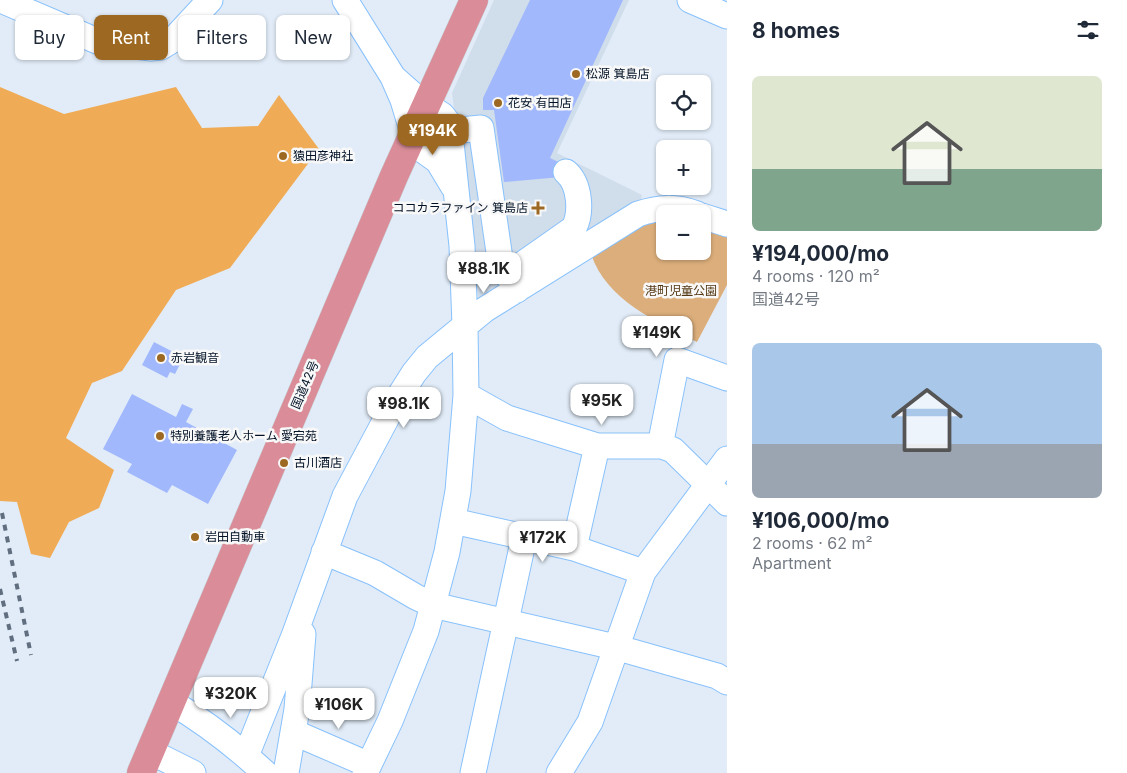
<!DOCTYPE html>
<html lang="en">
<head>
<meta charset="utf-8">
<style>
	body { margin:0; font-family:Inter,"Noto Sans JP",sans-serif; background:#f2f2f3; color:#1f2937; height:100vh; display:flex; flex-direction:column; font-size:19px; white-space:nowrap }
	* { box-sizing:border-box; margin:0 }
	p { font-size:16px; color:#747a83 }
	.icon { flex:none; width:28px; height:28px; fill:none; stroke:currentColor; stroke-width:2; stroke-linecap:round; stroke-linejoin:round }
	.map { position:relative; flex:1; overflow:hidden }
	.details { display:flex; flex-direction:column; background:#fff; width:400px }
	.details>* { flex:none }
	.hud { position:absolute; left:15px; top:15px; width:475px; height:45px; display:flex; gap:10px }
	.buttons { position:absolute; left:656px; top:75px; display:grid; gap:10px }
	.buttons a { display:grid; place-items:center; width:55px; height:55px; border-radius:8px; background:#fff; box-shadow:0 1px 4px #0004; font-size:25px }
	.price { position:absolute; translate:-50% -42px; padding:0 11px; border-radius:10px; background:#fff; color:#222; font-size:16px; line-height:32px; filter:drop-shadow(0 1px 2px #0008) }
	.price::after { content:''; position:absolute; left:50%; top:30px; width:15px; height:11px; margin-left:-8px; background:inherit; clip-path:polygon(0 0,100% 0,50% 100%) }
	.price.current { background:#9d6821; color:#fff }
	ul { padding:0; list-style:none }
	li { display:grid; align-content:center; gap:10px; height:265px; padding:0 25px }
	li span { display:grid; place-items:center; height:155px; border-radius:8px; color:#555 }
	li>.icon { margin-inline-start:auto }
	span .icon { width:90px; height:90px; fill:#fffc; stroke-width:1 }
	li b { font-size:21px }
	h2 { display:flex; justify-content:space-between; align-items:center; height:60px; padding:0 25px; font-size:21px }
	.tag { padding:0 18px; border-radius:8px; background:#fff; box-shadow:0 1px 4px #0004; font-size:18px; line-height:45px }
	.tag.current { background:#9d6821; color:#fff }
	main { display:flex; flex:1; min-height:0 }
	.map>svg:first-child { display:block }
	.built { fill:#d0ddeb }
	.green { fill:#dcae7b }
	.forest { fill:#f0ab56 }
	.building { fill:#a1b8fd }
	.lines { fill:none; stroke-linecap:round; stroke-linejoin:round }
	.minor-casing { stroke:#88c1fc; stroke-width:27 }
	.highway-casing { stroke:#c7cbcf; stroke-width:29 }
	.minor { stroke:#fff; stroke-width:25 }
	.highway { stroke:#da8d99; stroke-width:28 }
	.rail { stroke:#606e7f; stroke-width:4; stroke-dasharray:6 6; stroke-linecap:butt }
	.poi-dot { fill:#9d6821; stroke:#f8f8f8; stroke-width:2 }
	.labels { text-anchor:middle; stroke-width:5; stroke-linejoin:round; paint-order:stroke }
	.poi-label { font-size:12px; fill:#001126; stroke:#f8f8f8; text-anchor:start }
	.park-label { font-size:12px; fill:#533713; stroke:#f8f8f8 }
	.street-label { font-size:12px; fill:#001126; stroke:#f8f8f8 }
</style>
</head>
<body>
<main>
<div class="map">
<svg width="727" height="773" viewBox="0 0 727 773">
	<rect width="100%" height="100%" fill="#e1ecf8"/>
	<path class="built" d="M494,0H629L557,153L642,195L638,214L484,310L478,296L452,93Z"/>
	<path class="green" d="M665,217V251H702L703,227L727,235V285L697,342C656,321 603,299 590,250L633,226Z"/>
	<path class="forest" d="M0,87L64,114L176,87L202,128L258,126L279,95L319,149L230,268L176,290L122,371L92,383L66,438L114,470L99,508L69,522L50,558L31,554L17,502L0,501Z"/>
	<path class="building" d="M530,0H623L550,158L567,166L561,177L504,182L494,110H483V98Z
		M154,342L179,355L177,360L181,362L175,374L170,372L167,378L142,365Z
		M132,394L176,417L182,404L193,409L186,422L237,450L208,504L172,485L167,493L127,472L132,464L103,449Z"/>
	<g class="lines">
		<g class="minor-casing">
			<path id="minor" d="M1,0L97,41L151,48L161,47L174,39L210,0
				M345,0L393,77L403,100L417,146L438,161L453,186
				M690,0L727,16
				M451,131L481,128L500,259L517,290
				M702,216L727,224
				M507,275L574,228C582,212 580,184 566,172
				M466,395L507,418L597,446H662L673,450L727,503
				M662,446V436L677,360L727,378
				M453,521L574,548L643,572
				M574,548L597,446
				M324,552L375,573L416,597L433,605L615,647L717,676L727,682
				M171,702C205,722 236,746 265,773
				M293,732L369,765
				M151,752L193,773
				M246,756L294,636L345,496L393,406L414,373L427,357L484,310L638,214C659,207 675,206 697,214
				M286,773L297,709L303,634
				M365,773L390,721L426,631L447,552L458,491L466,395L465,326L462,246L449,124L442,115L419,100L393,77
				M473,773L524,538
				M559,773L590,722L643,572L727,459"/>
		</g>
		<g class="highway-casing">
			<path id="highway" d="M141,773L394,176L474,0"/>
		</g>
		<use href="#minor" class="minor"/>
		<use href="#highway" class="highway"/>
		<path class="rail" d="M2,513L31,655
			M0,589L17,661"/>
	</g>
	<g class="poi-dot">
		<circle cx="576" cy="74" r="5"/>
		<circle cx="498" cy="103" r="5"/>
		<circle cx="283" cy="156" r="5"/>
		<path d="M535.5 200.5h5v5h5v5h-5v5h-5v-5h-5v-5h5z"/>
		<circle cx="161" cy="358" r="5"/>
		<circle cx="160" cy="436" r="5"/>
		<circle cx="284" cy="463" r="5"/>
		<circle cx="195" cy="537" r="5"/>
	</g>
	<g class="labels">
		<g class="poi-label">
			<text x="586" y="78">松源 箕島店</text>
			<text x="508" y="107">花安 有田店</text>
			<text x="293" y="160">猿田彦神社</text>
			<text x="528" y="212" text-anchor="end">ココカラファイン 箕島店</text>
			<text x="171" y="362">赤岩観音</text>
			<text x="170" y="440">特別養護老人ホーム 愛宕苑</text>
			<text x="294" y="467">古川酒店</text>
			<text x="205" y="541">岩田自動車</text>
		</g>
		<g class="park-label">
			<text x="681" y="295">港町児童公園</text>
		</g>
		<g class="street-label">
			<text transform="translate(305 385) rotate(-67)" y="4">国道42号</text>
		</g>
	</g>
</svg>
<div class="buttons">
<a><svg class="icon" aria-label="locate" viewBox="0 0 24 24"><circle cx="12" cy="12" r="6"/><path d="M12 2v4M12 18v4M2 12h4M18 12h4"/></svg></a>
<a>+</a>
<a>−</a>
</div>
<b class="price current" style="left:433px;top:156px">¥194K</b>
<b class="price" style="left:484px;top:294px">¥88.1K</b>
<b class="price" style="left:657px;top:358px">¥149K</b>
<b class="price" style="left:602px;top:426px">¥95K</b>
<b class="price" style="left:404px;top:429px">¥98.1K</b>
<b class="price" style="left:543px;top:563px">¥172K</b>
<b class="price" style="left:231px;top:719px">¥320K</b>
<b class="price" style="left:339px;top:730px">¥106K</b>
<div class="hud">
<a class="tag">Buy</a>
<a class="tag current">Rent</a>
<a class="tag">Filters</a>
<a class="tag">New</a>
</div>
</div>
<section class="details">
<h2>8 homes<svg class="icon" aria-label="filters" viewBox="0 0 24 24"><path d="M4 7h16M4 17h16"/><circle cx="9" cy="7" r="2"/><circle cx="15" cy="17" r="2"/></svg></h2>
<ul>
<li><span style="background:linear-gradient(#dfe7d0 60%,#7fa58c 0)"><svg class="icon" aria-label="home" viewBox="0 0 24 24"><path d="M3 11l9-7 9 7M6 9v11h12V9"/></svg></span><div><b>¥194,000/mo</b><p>4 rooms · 120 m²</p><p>国道42号</p></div></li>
<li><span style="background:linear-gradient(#a9c7e8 65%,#9aa5b1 0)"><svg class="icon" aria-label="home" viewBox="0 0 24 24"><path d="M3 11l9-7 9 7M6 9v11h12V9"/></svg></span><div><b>¥106,000/mo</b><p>2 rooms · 62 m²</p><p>Apartment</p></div></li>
</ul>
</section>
</main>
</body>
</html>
